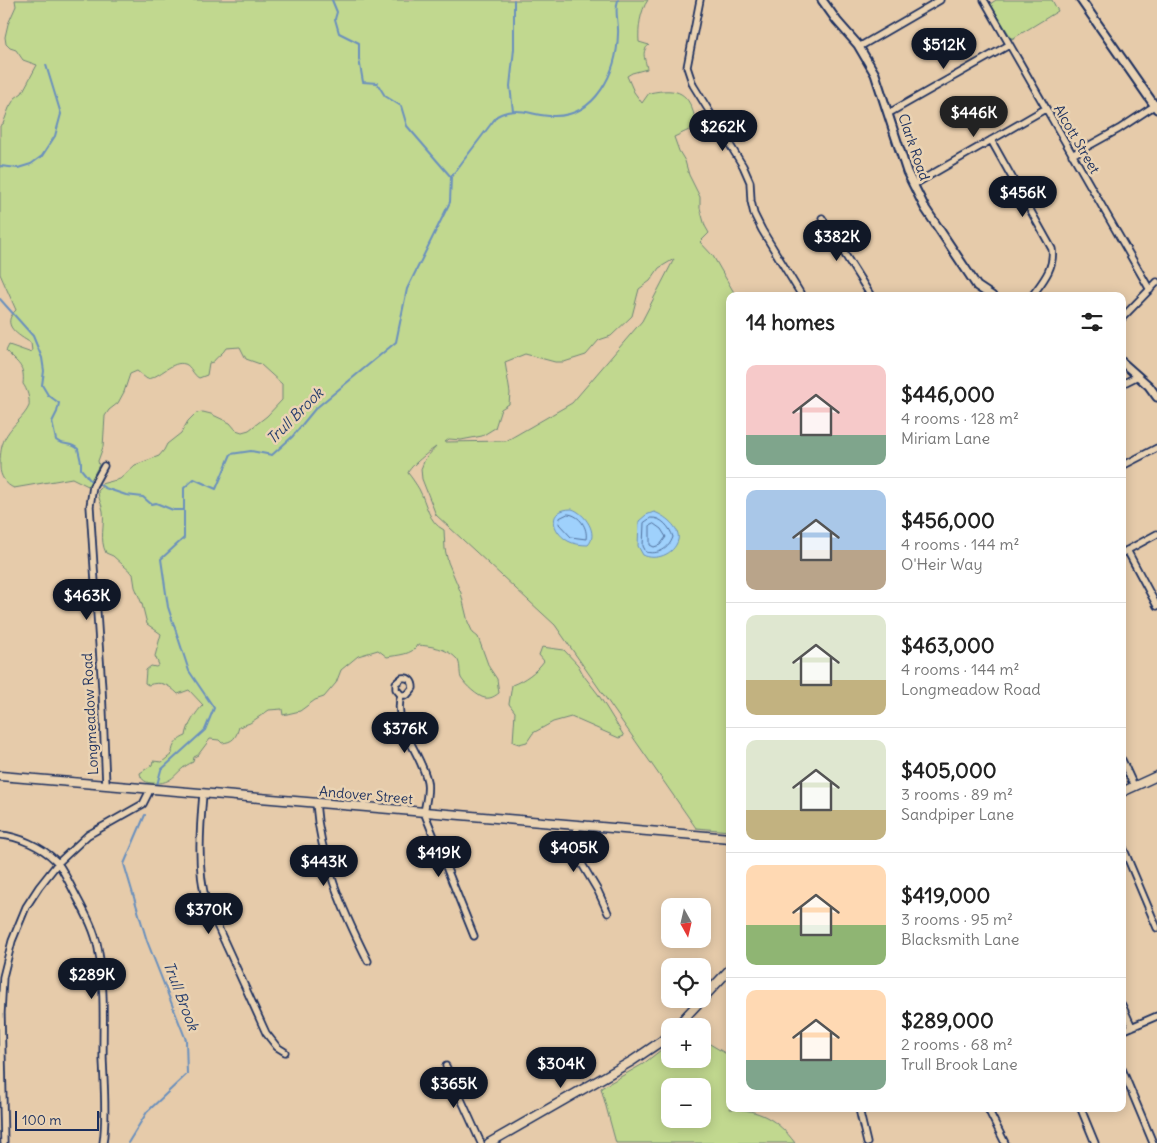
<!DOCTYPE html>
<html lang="en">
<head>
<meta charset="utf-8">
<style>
	body { margin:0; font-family:Delius,sans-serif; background:#f6f6f6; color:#222; height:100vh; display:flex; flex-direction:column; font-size:19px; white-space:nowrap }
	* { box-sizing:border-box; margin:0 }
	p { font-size:16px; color:#767676 }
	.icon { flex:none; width:28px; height:28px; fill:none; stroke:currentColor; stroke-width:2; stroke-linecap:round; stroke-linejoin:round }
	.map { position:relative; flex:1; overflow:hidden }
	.side { position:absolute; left:726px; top:292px; width:400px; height:820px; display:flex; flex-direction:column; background:#fff; border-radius:10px; box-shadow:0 2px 12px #0003 }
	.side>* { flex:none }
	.needle { width:32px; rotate:172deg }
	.controls { position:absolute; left:661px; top:898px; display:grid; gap:10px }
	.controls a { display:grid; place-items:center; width:50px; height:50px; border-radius:10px; background:#fff; box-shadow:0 2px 12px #0003; font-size:25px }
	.scale { position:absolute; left:15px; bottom:12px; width:84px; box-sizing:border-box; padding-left:5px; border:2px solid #1b2f5e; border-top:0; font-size:14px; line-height:18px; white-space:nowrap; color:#1b2f5e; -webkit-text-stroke:4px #ead3b3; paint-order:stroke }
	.price { position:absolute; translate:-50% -42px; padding:0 11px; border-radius:18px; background:#111827; color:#fff; font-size:16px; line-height:32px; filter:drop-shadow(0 1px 2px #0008) }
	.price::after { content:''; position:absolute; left:50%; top:30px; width:15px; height:11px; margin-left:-8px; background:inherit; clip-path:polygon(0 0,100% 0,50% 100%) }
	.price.selected { background:#222; color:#fff }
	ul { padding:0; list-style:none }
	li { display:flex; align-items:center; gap:15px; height:125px; padding:0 20px }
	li+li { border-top:1px solid #e0e0e0 }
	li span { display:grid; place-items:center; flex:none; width:140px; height:100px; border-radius:10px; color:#555 }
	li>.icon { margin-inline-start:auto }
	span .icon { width:60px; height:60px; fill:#fffc; stroke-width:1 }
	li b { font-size:21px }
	h2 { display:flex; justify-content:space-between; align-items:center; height:60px; padding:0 20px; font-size:21px }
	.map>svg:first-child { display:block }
	.green { fill:#c1d88f; stroke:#6e8476; fill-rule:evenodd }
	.water { fill:#9fd1fc; stroke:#6a90bd }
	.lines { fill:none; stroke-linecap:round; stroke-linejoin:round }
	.shore { stroke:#50709d; stroke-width:1 }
	.stream { stroke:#6a90bd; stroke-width:2 }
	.minor-casing { stroke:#1b2f5e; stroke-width:9 }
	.tertiary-casing { stroke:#1b2f5e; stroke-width:11 }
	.secondary-casing { stroke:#1b2f5e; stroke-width:11 }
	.minor { stroke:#ead3b3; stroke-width:5.5 }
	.tertiary { stroke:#ead3b3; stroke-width:7 }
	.secondary { stroke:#ead3b3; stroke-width:8 }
	.labels { text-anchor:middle; stroke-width:5; stroke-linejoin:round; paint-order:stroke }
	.street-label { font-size:14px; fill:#1b2f5e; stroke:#ead3b3 }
	.water-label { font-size:15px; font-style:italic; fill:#283f6e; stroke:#ead3b3 }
</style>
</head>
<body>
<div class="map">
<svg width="1157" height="1143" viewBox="0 0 1157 1143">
	<rect width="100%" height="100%" fill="#e6cbaa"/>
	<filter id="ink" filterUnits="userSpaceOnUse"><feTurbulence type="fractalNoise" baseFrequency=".02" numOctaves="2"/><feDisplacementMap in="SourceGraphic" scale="10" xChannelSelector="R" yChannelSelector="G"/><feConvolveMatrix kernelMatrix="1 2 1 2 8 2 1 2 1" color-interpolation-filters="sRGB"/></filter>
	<g filter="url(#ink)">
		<path class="green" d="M15,0H648C640,11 638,29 639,42L649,45C640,52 646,60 647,69L632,73L627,76L634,92L642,103L649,93C679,87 689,92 696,122L689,130L674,137L679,151L685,161L689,175L700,197V208L705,226L709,233L700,242L713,256L736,296H730V831L696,828L555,625L436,515L422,479L421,469L425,459L436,447C431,450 409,467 408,473C412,478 416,484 419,489C427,504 428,522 444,530L445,549L448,562L461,593L468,622L473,633L478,637L489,667L497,679L499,693C495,696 491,699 485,698C478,697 465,685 461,678C459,672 461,664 457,659C447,648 431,646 417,645C413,655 397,655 387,657L378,650L358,656L341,670L336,683L324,697L315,700L300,711L283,715L282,709L269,710L250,723L239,727C236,738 233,742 222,743L219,740L210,739L198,755L194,757L193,762C174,770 176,785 151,783C144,782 141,779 140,773L152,765L153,761L162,762L172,754C172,744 178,739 186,736C187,726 196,712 203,705L189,690L178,694C168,684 161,681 148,685L145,683L146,670L151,666L156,667L159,665L155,656L161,634L147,624L142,604L135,587L133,574L113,556L106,553C99,539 105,526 103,511C102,504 98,499 98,491L101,488V484L120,479L135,465L159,456L164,450L167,444L181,433L188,421L196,413L203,412L211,414L230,423L236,430L242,432L249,430L267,416L282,400V384L260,364L246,359L240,347L226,348C223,354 217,356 213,362L209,363L207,375L199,378C193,375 191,366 185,364C172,360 161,377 147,379L137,371L130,374L124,392L118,403L109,410L105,416L103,447L98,461L99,465L88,486L72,478L14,488C6,485 0,476 0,467C0,445 3,437 18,421C22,417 27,411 29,406C30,399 27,389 23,384C25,365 18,364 6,351L9,345L29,352L32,351L31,343C18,335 0,325 16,310L0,274V126L3,124L9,108L15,98L22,93L37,65L23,60L16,50L10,48L6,44L5,37L8,24L16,6ZM674,259L642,321L572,403L506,441L445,442L449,439L461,440L482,436L495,428L501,409L509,404L510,393L505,362L525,354L555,362H564L586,355L599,340L611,336L632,316L639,289L650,281L659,268Z
			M996,0H1052L1058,11L1012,39L990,4Z
			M542,647L564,650L578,665L584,676L598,694L624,736L619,738L571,717L553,722L533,733L527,742L519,744L513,742L515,712L509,704L512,685C525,680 536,672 544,661L539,655Z
			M703,1040L730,1056V1109C759,1109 778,1120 795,1143H616L601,1088L643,1064L670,1043V1059H702ZM670,1086H702V1119H670Z"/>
		<path class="water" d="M572,509C585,513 599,534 588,545C582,545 573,544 568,541C551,531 547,509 572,509Z
			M654,512C664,515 681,528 678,540C674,555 655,561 643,555L638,546L639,521L646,515Z"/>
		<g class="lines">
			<path class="shore" d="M568,514C580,515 588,528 586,539L571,537L559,524L560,518Z
				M651,518C662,517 670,528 673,537C669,549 658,555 646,552L643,546L644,523Z
				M654,524L661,529L666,537L660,545L654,547L650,545V526Z"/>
			<path class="stream" d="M513,111L510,86L514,49V0
				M0,166L18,168L31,164L42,156L55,136L61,114L46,65
				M451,177L497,116C518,105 532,116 553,116C596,117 617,72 618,34C619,22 614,12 618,0
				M0,299L33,336L42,358L44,371L42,385L48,395L59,403L57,412L52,422L56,440C63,446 71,442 78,449L81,462V469L90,480
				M99,484L105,488L126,495L143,497L151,504L156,503L173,510H184
				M157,785L161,770L205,730L214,708L189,671L168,607L161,559L184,538V488L194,479L216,489L231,454L251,451L272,455L292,437L315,409L396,342L407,289L450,202L451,177L407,126L401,106L385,96L377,83L363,82L359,59V43L339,33L335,19L337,12L332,0
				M128,1143L147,1112L187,1074L186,1040L147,941L124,864L145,815"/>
			<g class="minor-casing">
				<path id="minor" d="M700,0L687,67L693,85L743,166L750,182L751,201L754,214L762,230L802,296
					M984,0L1150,290
					M859,47L940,0
					M889,113L1009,45
					M991,140L1052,249C1055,268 1042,282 1032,296
					M1072,155L1119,129L1157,104
					M913,185L1045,109
					M822,218L871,296
					M1122,318L1157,282
					M1122,384L1138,376
					M104,466L93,486L90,506L102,689L106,785
					M1122,466L1157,448
					M1127,550L1157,606
					M1122,553L1157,534
					M401,695L396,689V683L402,678C409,677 413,681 413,688L407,695H401C392,725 421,752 427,781C429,791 426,802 424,812L474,936
					M1122,760L1134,786
					M203,794C200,828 197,869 206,901L266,1033L277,1047L285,1052
					M316,803C320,859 343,911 368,961
					M577,825L576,847L579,859L598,891L608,913
					M0,835C18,836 42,847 55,860C62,867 66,877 71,886C81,906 94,926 98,948C105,984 103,1023 103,1059C104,1085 107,1118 103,1143
					M1122,845L1157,928
					M1122,1005L1132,1027
					M1122,1031L1157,1016
					M446,1066L481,1143
					M1122,1069L1153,1143
					M859,1109L867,1143
					M988,1109L1005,1143
					M1081,1109L1095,1143
					M4,1143L1,1013L3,977L12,941L26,907L39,887L58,863L88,835L143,804L150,790"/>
			</g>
			<g class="tertiary-casing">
				<path id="tertiary" d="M822,0L837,21L858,45L875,74L907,172L925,208L977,286L992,296
					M1081,0L1157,109
					M1122,362L1149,386L1157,397"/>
			</g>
			<g class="secondary-casing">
				<path id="secondary" d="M0,776L730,838
					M1122,792L1157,776
					M677,1026L730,969
					M489,1143L632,1061L663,1040L670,1033"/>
			</g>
			<use href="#minor" class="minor"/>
			<use href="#tertiary" class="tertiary"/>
			<use href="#secondary" class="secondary"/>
		</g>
	</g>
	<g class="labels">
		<g class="street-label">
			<text transform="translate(1077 139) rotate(60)" y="5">Alcott Street</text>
			<text transform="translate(914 147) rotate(71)" y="5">Clark Road</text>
			<text transform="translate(90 714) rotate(-93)" y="5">Longmeadow Road</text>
			<text transform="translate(366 795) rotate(5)" y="5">Andover Street</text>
		</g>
		<g class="water-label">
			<text transform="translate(295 416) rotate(-45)" y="5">Trull Brook</text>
			<text transform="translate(181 996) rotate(69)" y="5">Trull Brook</text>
		</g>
	</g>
</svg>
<div class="controls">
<a><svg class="needle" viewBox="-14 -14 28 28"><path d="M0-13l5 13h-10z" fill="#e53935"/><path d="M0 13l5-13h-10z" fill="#767676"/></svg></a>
<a><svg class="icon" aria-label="locate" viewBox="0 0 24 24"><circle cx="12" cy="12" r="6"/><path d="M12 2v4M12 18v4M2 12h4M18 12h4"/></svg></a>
<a>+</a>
<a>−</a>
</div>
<div class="scale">100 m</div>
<b class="price" style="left:944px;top:70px">$512K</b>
<b class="price selected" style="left:974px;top:138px">$446K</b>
<b class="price" style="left:723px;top:152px">$262K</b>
<b class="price" style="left:1023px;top:218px">$456K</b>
<b class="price" style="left:837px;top:262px">$382K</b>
<b class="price" style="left:87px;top:621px">$463K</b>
<b class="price" style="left:405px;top:754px">$376K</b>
<b class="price" style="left:574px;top:873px">$405K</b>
<b class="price" style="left:439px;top:878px">$419K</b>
<b class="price" style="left:324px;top:887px">$443K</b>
<b class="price" style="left:209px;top:935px">$370K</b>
<b class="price" style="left:92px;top:1000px">$289K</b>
<b class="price" style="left:561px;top:1089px">$304K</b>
<b class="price" style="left:454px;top:1109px">$365K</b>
<section class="side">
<h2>14 homes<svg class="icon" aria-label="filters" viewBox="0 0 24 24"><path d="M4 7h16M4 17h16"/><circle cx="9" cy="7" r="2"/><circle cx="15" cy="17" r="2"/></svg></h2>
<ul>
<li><span style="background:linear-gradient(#f6c9c9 70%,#7fa58c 0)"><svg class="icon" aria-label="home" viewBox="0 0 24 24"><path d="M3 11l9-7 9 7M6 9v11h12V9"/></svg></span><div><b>$446,000</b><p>4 rooms · 128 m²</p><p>Miriam Lane</p></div></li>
<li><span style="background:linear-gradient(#a9c7e8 60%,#b9a48a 0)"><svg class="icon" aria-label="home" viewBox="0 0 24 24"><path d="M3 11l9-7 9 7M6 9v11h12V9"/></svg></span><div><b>$456,000</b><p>4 rooms · 144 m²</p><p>O'Heir Way</p></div></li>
<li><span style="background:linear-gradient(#dfe7d0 65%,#c2b280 0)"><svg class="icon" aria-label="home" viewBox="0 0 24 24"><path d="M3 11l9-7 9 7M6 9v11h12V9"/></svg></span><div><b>$463,000</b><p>4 rooms · 144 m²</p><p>Longmeadow Road</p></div></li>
<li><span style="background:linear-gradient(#dfe7d0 70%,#c2b280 0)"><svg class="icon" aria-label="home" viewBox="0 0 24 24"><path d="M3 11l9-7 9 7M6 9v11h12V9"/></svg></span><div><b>$405,000</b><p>3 rooms · 89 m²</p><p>Sandpiper Lane</p></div></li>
<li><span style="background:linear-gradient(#ffd9b3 60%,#8fb573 0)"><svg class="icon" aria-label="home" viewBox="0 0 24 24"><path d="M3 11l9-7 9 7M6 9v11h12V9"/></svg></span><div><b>$419,000</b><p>3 rooms · 95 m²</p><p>Blacksmith Lane</p></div></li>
<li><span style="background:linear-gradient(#ffd9b3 70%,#7fa58c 0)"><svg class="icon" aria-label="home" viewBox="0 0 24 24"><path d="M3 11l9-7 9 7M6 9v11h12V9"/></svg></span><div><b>$289,000</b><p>2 rooms · 68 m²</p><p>Trull Brook Lane</p></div></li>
</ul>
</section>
</div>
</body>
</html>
